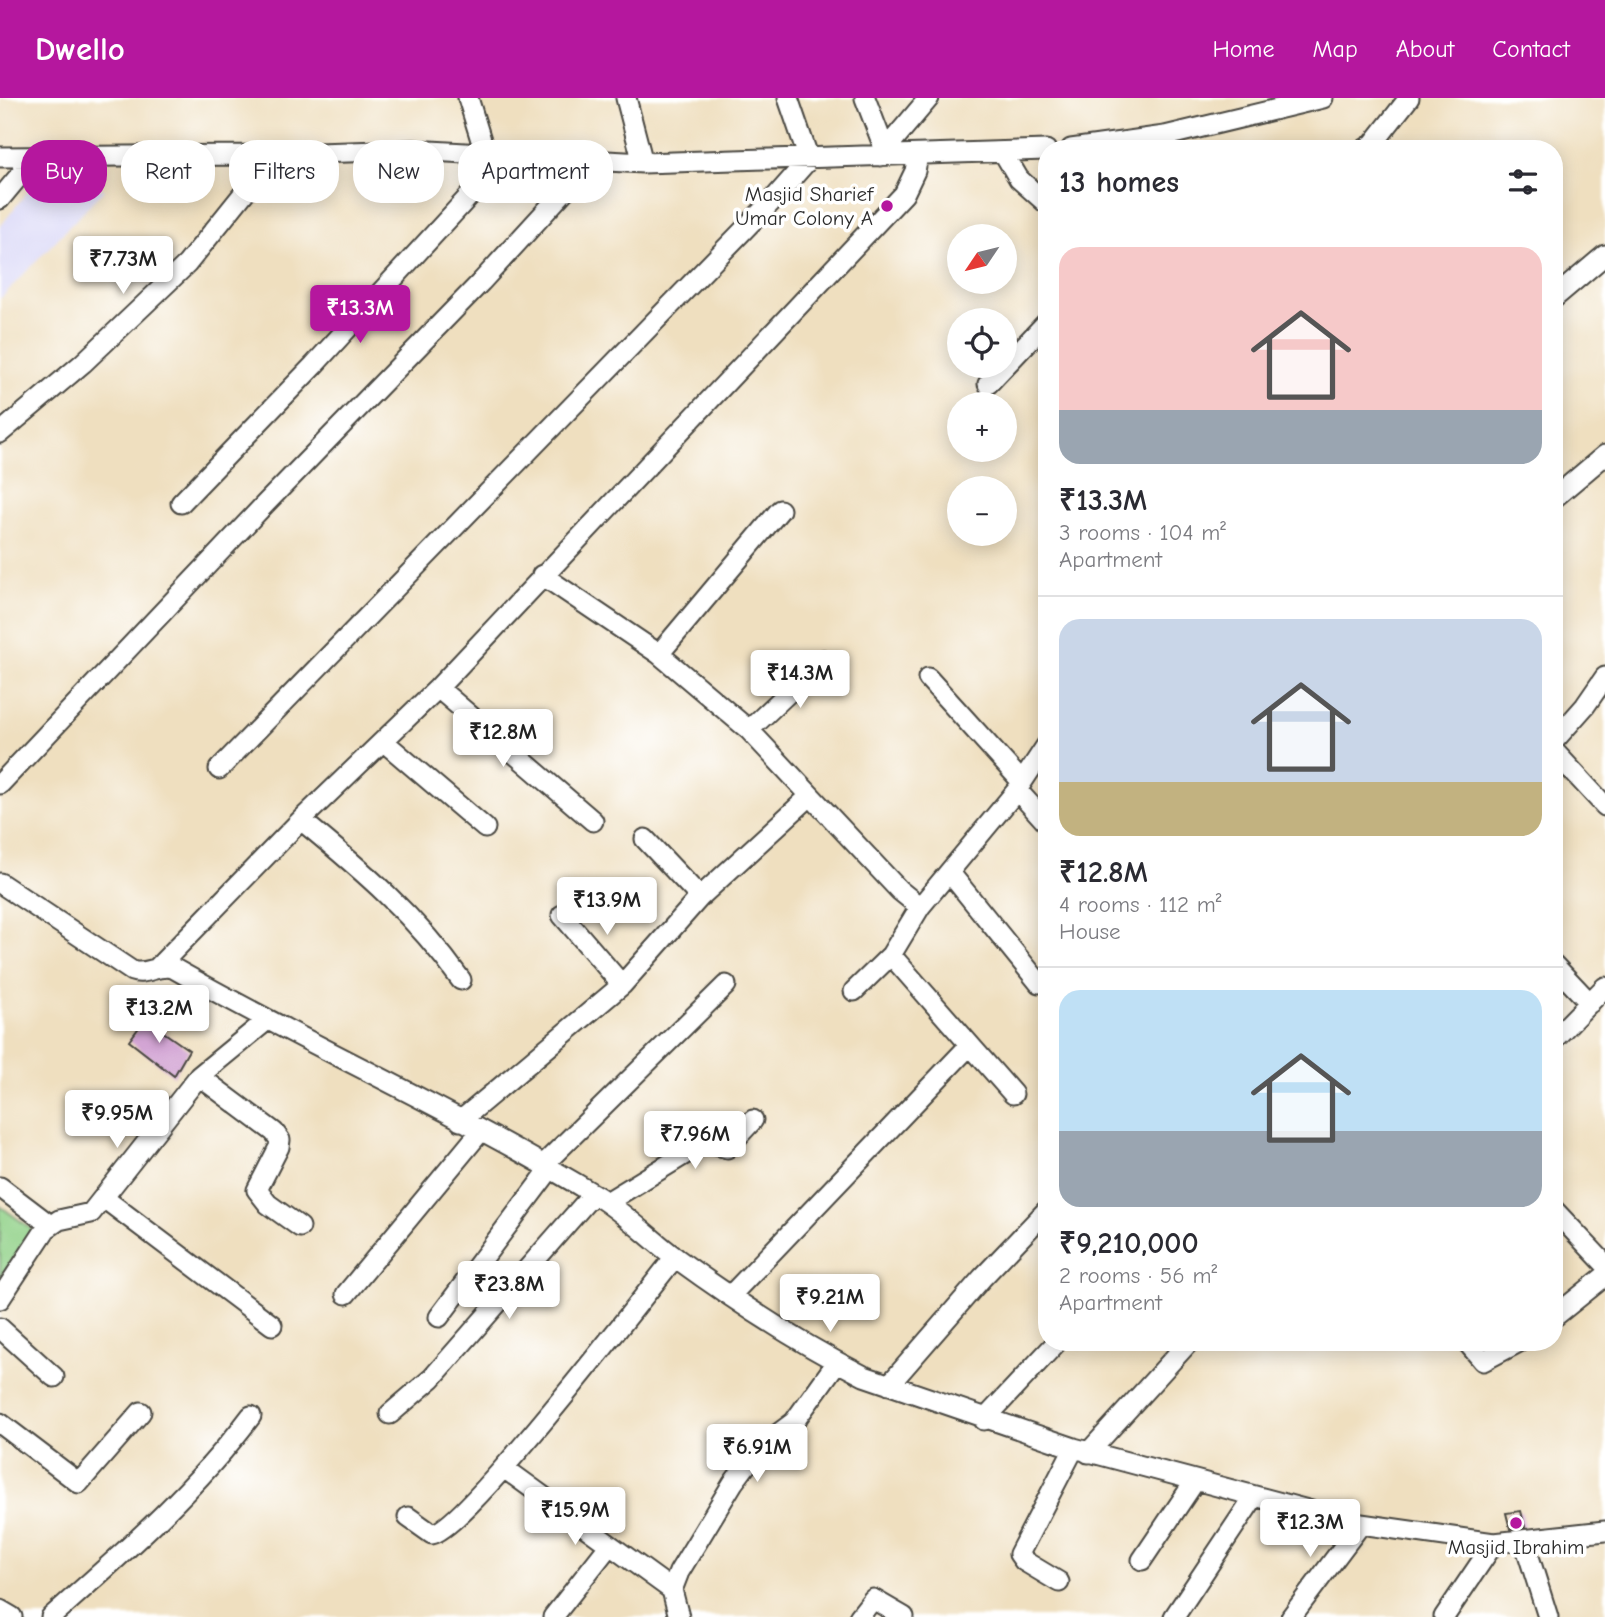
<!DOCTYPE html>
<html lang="en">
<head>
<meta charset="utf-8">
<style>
	body { margin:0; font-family:"Comic Neue",sans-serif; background:#f2f2f3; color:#2b2b33; height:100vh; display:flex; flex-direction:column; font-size:26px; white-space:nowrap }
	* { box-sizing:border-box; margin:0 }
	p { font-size:23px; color:#7c7c81 }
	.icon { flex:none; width:38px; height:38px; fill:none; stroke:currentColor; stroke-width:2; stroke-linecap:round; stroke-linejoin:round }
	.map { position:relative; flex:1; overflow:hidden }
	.details { position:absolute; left:1038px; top:42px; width:525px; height:1211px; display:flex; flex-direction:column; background:#fff; border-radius:28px; box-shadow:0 4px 18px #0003 }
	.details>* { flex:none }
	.top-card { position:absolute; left:21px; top:42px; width:665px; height:63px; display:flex; gap:14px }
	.needle { width:46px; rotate:235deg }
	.fabs { position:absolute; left:947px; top:126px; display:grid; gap:14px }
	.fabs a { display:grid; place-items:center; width:70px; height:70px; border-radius:50%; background:#fff; box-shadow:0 4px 18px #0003; font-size:35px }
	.price { position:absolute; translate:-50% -60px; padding:0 16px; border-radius:7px; background:#fff; color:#222; font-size:23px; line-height:46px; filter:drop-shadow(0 2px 4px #0008) }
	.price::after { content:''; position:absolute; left:50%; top:42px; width:21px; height:16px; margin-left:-10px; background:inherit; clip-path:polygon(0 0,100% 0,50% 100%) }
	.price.current { background:#b5179e; color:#fff }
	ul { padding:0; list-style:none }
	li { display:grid; align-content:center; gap:14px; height:371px; padding:0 21px }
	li+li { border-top:2px solid #e1e1e2 }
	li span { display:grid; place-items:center; height:217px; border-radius:21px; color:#555 }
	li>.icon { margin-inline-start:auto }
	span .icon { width:126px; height:126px; fill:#fffc; stroke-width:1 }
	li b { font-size:30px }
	h2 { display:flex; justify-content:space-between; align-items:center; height:84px; padding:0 21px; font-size:30px }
	.chip { padding:0 24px; border-radius:28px; background:#fff; box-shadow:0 4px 18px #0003; font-size:24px; line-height:63px }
	.chip.current { background:#b5179e; color:#fff }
	header { display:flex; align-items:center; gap:42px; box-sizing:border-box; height:98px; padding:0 35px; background:#b5179e; color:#fff }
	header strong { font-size:33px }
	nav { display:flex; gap:38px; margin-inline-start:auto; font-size:24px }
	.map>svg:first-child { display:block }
	.built { fill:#d9d7f7 }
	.green { fill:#91d188; stroke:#5e7e5a; stroke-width:2 }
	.building { fill:#d3a5d4 }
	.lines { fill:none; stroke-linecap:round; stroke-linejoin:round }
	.minor-casing { stroke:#484641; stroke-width:23 }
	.minor { stroke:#fff; stroke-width:19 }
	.poi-dot { fill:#b5179e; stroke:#fff; stroke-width:2.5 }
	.labels { text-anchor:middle; stroke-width:7; stroke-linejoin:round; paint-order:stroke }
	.poi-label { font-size:21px; fill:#2b2b2b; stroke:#fff; text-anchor:end }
</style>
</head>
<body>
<header>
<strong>Dwello</strong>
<nav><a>Home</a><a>Map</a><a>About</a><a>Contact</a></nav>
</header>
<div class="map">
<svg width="1605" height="1519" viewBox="0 0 1605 1519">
	<rect width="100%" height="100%" fill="#fff"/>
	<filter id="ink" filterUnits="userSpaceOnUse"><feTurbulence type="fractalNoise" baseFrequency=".0143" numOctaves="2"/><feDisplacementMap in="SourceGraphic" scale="14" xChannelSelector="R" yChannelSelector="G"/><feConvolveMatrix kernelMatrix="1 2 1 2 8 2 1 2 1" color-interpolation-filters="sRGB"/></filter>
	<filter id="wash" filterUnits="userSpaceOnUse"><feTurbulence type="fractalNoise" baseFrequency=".00686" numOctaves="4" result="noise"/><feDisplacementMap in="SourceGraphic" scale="28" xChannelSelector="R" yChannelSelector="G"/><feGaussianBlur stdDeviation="1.57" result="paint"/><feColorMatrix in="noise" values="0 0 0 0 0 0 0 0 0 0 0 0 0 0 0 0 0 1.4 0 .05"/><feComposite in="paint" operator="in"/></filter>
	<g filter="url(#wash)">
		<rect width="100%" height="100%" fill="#efdfbf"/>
		<path class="built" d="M105,91L0,201V129L27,94Z"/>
		<path class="green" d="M0,1108L33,1132L0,1181Z"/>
		<g id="blocks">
			<path class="building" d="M149,916L162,926L159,931L189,952L174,978L129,943Z
				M1521,1413L1525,1429L1510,1431L1506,1415Z"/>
		</g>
	</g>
	<g filter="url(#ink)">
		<use href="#blocks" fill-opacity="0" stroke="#484641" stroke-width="2"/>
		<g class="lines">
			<g class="minor-casing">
				<path id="minor" d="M468,0L485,55
					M626,0L643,65
					M865,0L885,52
					M1071,51L1165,38L1323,0
					M1365,51L1373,46L1409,0
					M1003,54L1019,81L1046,105
					M880,58L929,0
					M0,59L252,57L413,52L643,65L1046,52
					M0,101L35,59
					M1554,200L1605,157
					M988,286L1046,225
					M0,335L83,265L187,166L248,90L253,75L252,57
					M1554,400L1605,357
					M181,405L314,267L506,58
					M542,477L659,556L749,632L899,792L920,809
					M659,556L780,412
					M928,580L1022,684
					M438,590L593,723
					M749,632L823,562
					M383,643L485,730
					M1554,643L1585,608L1605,579
					M1554,653L1605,708
					M219,671L771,104L809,61L788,0
					M0,686L266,405L481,184L591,64
					M1017,692L1046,724
					M301,722C362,772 415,817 461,882
					M645,741L700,799
					M950,775L1039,885
					M0,785L132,873C146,878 157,866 173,870C312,949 460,1015 597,1098C625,1115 649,1140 676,1160C735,1203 799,1245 864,1278L1074,1350L1361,1426L1494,1445L1605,1433
					M562,817L622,887
					M1554,867L1590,905
					M158,869L301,722L438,590L904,96L915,73L918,57
					M854,893L891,857
					M1554,941L1605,889
					M199,978L274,1034L280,1042L279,1049L257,1092L268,1106L300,1129
					M1013,996L891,857L920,809L1017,692L1046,648
					M460,1023L622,887L700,799L810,698
					M543,1067L726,887
					M0,1089L50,1127
					M105,1101L272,1227
					M607,1104L705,1044L727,1050L753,1022
					M1554,1112L1605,1166
					M346,1196L480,1034
					M731,1197L970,947
					M0,1201L46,1131L59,1122L91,1115L199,978L266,923
					M439,1219L550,1071
					M1554,1219L1605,1178
					M0,1230L54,1279
					M1467,1244L1483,1263L1519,1244
					M889,1287L982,1180L1046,1113
					M390,1316L432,1280L593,1096
					M984,1322L1057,1244
					M0,1325L79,1385L141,1314
					M1088,1355L1189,1244
					M504,1370L672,1492
					M408,1419L432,1436C466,1430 642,1200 675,1159
					M1524,1443L1548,1519
					M1142,1462L1195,1383
					M1059,1484L1024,1463L1019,1456L1074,1350
					M0,1512L12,1519
					M51,1519C122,1456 194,1394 251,1318
					M553,1519L608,1449
					M679,1519L672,1492L679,1474L733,1385L759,1350L794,1324L837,1264
					M859,1519L873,1501L904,1519
					M1174,1519L1254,1399
					M1291,1519L1361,1426
					M1444,1519L1494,1445"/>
			</g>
			<use href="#minor" class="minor"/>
		</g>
	</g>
	<g class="poi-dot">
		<circle cx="887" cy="108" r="7"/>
		<circle cx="1516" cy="1425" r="7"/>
	</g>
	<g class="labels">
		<g class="poi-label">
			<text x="873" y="103">Masjid Sharief<tspan x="873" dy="24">Umar Colony A</tspan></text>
			<text x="1516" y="1456" text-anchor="middle">Masjid Ibrahim</text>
		</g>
	</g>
</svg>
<div class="fabs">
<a><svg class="needle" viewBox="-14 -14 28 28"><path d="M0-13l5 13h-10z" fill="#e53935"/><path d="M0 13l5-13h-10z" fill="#7c7c81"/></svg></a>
<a><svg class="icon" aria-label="locate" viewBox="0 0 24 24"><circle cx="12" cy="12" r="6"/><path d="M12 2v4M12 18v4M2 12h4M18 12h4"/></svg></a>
<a>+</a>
<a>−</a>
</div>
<b class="price" style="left:123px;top:198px">₹7.73M</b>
<b class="price current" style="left:360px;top:247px">₹13.3M</b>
<b class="price" style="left:800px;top:612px">₹14.3M</b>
<b class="price" style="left:503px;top:671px">₹12.8M</b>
<b class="price" style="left:607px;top:839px">₹13.9M</b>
<b class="price" style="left:159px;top:947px">₹13.2M</b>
<b class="price" style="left:117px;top:1052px">₹9.95M</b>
<b class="price" style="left:695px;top:1073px">₹7.96M</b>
<b class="price" style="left:509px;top:1223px">₹23.8M</b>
<b class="price" style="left:830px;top:1236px">₹9.21M</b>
<b class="price" style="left:757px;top:1386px">₹6.91M</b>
<b class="price" style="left:575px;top:1449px">₹15.9M</b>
<b class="price" style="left:1310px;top:1461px">₹12.3M</b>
<div class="top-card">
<a class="chip current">Buy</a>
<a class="chip">Rent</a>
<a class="chip">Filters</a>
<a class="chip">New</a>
<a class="chip">Apartment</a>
</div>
<section class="details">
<h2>13 homes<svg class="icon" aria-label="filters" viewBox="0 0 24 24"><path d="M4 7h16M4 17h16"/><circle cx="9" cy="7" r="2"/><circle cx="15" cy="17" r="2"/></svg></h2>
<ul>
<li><span style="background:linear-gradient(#f6c9c9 75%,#9aa5b1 0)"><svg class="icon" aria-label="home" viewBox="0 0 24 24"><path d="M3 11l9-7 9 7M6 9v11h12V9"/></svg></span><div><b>₹13.3M</b><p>3 rooms · 104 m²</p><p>Apartment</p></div></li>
<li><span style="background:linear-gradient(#c9d6e8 75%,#c2b280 0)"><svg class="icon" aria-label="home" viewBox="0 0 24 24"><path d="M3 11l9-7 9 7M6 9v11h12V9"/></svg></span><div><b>₹12.8M</b><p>4 rooms · 112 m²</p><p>House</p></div></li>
<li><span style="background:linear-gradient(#bfe0f5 65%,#9aa5b1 0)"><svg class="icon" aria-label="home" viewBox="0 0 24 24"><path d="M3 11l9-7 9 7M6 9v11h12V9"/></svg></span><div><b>₹9,210,000</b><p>2 rooms · 56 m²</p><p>Apartment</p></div></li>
</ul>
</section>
</div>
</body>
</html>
